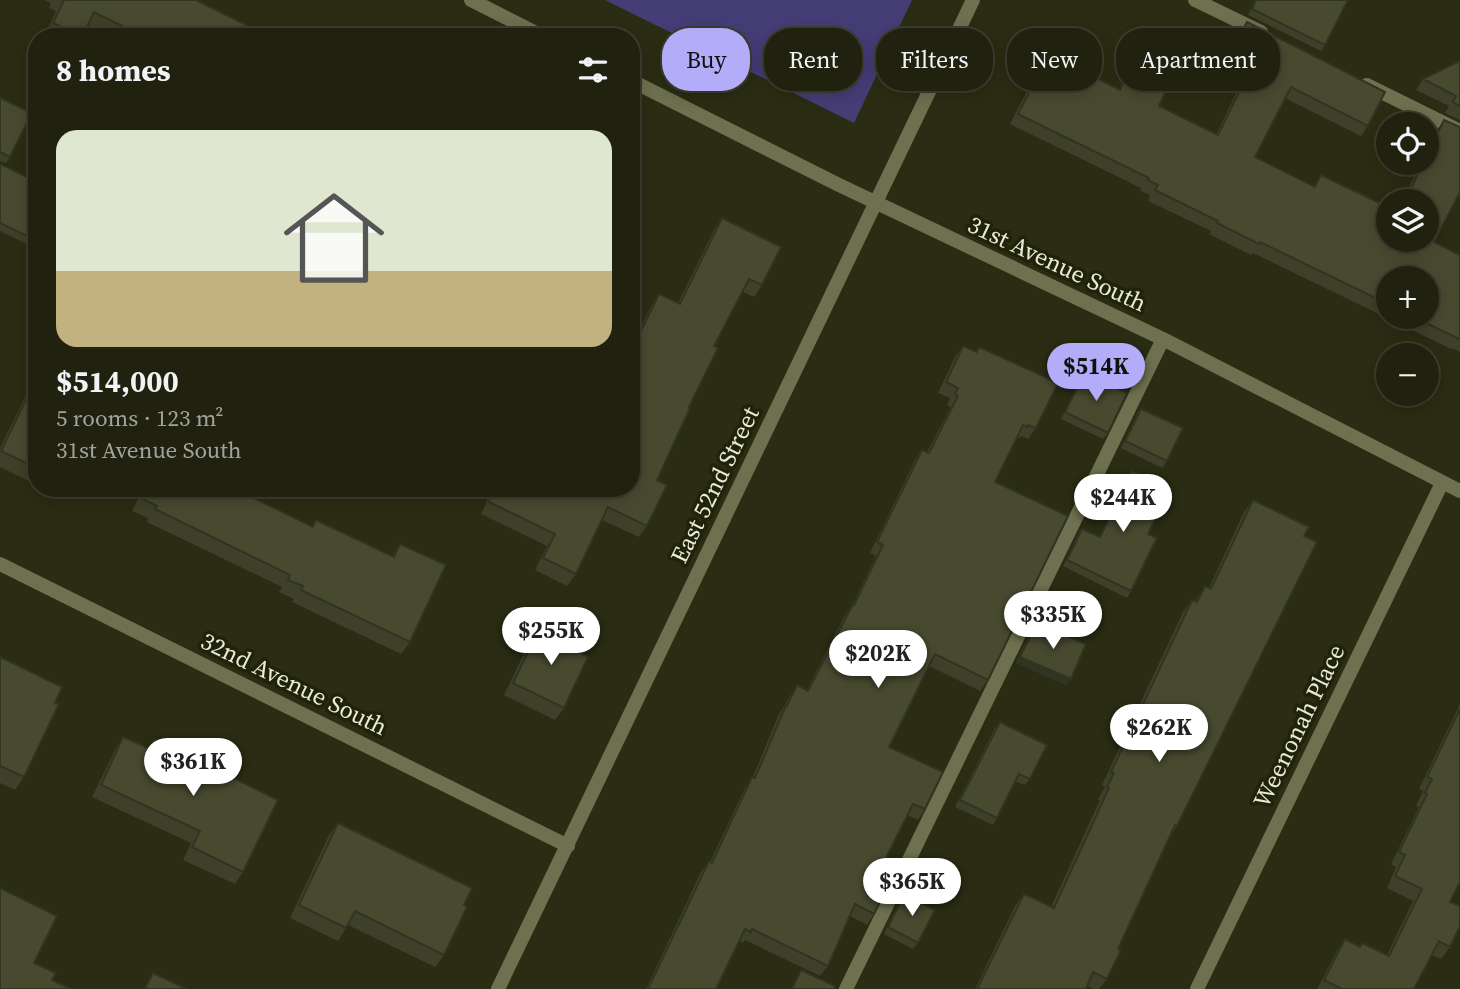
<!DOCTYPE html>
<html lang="en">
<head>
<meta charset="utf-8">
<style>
	body { margin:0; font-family:"Source Serif 4",serif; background:#282917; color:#f1f3f6; height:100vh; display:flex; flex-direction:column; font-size:26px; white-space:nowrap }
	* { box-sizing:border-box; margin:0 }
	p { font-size:23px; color:#a2a39e }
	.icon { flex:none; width:38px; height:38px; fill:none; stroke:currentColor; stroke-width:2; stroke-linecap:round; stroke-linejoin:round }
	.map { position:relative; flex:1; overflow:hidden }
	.panel { position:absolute; left:28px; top:28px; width:612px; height:469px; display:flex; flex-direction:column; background:#20210e; border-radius:28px; box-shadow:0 4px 18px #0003,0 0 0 2px #3d3e2e }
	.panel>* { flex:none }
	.hud { position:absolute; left:662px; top:28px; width:665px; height:63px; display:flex; gap:14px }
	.tools { position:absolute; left:1376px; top:112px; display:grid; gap:14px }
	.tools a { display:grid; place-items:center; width:63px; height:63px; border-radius:50%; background:#20210e; box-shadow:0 4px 18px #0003,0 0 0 2px #3d3e2e; font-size:35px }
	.price { position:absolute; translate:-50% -60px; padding:0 16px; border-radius:24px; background:#fff; color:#222; font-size:23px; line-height:46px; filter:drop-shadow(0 2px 4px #0008) }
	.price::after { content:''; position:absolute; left:50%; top:42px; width:21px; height:16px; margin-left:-10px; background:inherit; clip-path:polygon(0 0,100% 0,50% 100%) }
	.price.on { background:#b3adf9; color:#111 }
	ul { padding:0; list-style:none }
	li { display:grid; align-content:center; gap:14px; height:371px; padding:0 28px }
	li+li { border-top:2px solid #3d3e2e }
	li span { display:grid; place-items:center; height:217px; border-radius:21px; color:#555 }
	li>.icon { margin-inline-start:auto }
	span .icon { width:126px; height:126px; fill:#fffc; stroke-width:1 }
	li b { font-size:30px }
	h2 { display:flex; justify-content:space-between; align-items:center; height:84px; padding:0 28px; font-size:30px }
	.tag { padding:0 24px; border-radius:28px; background:#20210e; box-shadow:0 4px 18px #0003,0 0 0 2px #3d3e2e; font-size:24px; line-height:63px }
	.tag.on { background:#b3adf9; color:#111 }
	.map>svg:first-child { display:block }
	.green { fill:#453d76 }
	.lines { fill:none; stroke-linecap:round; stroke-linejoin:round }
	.lane { stroke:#6e714f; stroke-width:14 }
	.street { stroke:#6e714f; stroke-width:14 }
	.wall { fill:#3e4029; fill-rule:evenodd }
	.shaded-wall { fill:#323422 }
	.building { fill:#484a30; stroke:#323422; stroke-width:2 }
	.labels { text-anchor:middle; stroke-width:7; stroke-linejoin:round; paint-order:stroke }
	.street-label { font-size:24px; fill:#e8eada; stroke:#212309 }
</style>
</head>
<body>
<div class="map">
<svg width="1460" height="989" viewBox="0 0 1460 989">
	<rect width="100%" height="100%" fill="#2a2c13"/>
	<path class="green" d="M605,0H912L854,123Z"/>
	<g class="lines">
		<path class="lane" d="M1195,0L1261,32
			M1367,85L1460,131
			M846,989L1163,339"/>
		<path class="street" d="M471,0L544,37
			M632,81L839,185L1163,339L1460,491
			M0,564L568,846
			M498,989L973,0
			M1197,989L1442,483"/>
	</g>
	<path class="wall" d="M44,0H196L271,37H112L88,25L82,37H50L45,34L56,11L49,8L51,3Z
		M1255,0H1348L1325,45L1321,51L1248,15Z
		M1247,22L1368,126L1361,136L1285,98L1255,157L1313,187L1321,175L1388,240L1426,201H1402L1421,163H1426V152L1437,130L1444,120L1434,242L1460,255V352L1452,348L1451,349L1253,253L1251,255L1209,234L1211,231L1148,201L1150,195L1140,191L1141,188L1010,124L1041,64L1049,54L1119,89L1127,75L1159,106L1216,135L1248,68L1227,58L1239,33ZM1388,278L1426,317H1388Z
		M1460,61V120L1445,113L1449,106L1416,90L1423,79Z
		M0,98L10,157L6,163L0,161Z
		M0,165L37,182V249L0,231Z
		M722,218L762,285L754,297L743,292L714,346L689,407L657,480L647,526L639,537L602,520L576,574L567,586L535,570L547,546L481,514L493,488H632V344L651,306L659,294L678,303L714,230Z
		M963,346L976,352L979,347L1036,428L1028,439L1021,436L1020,438L1017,437L995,482L988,680L980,691L929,666L889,747L925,809L918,820L907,815L878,874L874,914L867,925L850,916L828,966L820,976L745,940L743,943L739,941L716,989H646L701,872L709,861L710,862L745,788L753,777L778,716L797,685L807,690L845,615L851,608L876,556L870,553L915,460L922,450L927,452L951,407L947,405L950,398L938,393L955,357Z
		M1085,372L1108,433L1103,439L1061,419L1080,379Z
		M35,381H37V485L0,467V448L27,393Z
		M1141,409L1167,461L1162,468L1121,448L1137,415Z
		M1132,471L1148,534L1131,591L1127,598L1063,566L1078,535L1082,529L1099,537L1127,477Z
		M121,488H233L311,527L316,520L392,556L400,544L410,642L401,654L292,602L294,599L279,592L282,587L147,522L148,518L132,511L139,497Z
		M1253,500L1177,826L1169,838L1118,949L1107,979L1099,989H1094L1087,986L1086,989H975L1015,906L1024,894L1051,907L1100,800H1098L1105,786L1102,785L1183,612L1192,600L1195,601L1205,586L1209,588L1244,512Z
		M1037,623L1071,679L1066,685L1016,663L1032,629Z
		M541,625L574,650L564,708L555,720L504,695L532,637Z
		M0,657L24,777L15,790L0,783Z
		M1460,704V882L1450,902V947L1441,959L1432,955L1414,989H1317L1337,951L1345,939L1360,946L1362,943L1387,955L1413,901L1387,888L1396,867L1391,864L1419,807L1416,806L1423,791L1419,789Z
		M1000,722L1030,779L1025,785L1015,781L997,818L993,825L955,807L995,728Z
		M123,737L148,748L154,739L243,872L235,884L183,860L191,843L92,797L115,750Z
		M338,823L444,955L435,967L348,925L338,941L290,918L329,835Z
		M905,894L918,943L913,949L884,934L900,900Z"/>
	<path class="shaded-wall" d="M1020,657L1071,679L1066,685L1016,663Z"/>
	<path class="building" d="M64,0H196L271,37H144L94,12L82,37L53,23Z
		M1256,0H1348L1325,45L1252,9Z
		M1247,22L1385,92L1368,126L1291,87L1255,157L1315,187L1321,175L1388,207V240H1426V201H1405L1423,163H1426V157L1444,120L1460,127V192L1434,242L1460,255V338L1459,339L1414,317H1426V278H1388V304L1260,242L1259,244L1217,223L1218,221L1155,190L1158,185L1148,180L1149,178L1018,114L1049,54L1120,90L1127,75L1165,93L1159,106L1218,135L1256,58L1234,47Z
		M1460,61V106L1453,102L1456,96L1423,79Z
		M0,98L32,113L10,157L0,152Z
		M0,164L37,182V241L0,223Z
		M722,218L781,247L762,285L749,279L714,346L718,348L689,407L690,408L657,480L667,485L647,526L608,507L576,574L543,558L555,534L489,502L496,488H632V349L659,294L680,304Z
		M632,230L642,235L632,255Z
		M963,346L977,352L979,347L1058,383L1036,428L1028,425L1027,427L1023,425L995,482L1068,516L988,680L935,654L889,747L943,772L925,809L913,804L878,874L890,881L874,914L855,904L828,966L752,929L751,932L745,929L716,989H648L709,861L712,863L752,777L755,778L786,705L787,706L797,685L808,691L853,604L854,605L883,545L877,542L922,450L929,453L958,396L955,394L958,388L946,382Z
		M1085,372L1127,393L1108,433L1065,412Z
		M35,381H37V468L1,451Z
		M1141,409L1183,428L1167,461L1125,441Z
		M1132,471L1170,488L1148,534L1157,538L1131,591L1067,560L1082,529L1100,537Z
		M146,488H233L313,527L316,520L394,557L400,544L446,565L410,642L301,590L303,586L288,580L290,575L155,509L157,506L141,498Z
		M1253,500L1309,527L1304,536L1317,542L1177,826L1175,825L1118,949L1121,950L1107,979L1093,972L1086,989H977L1024,894L1054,908L1109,788L1107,787L1114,773L1111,772L1192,600L1197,602L1205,586L1211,589Z
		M1037,623L1086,644L1071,679L1020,657Z
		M541,625L577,643L574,650L588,657L564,708L513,683Z
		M0,657L62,687L55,703L59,704L24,777L0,766Z
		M1460,709V882L1450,902L1460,906V926L1450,947L1439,941L1414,989H1339L1340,988L1324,980L1345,939L1360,947L1362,943L1389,956L1422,889L1395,876L1405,855L1399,852L1427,794L1425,793L1432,779L1427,777Z
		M1000,722L1047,745L1030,779L1019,774L997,818L960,800Z
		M123,737L150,749L154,739L278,800L243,872L192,847L200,831L101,785Z
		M338,823L472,888L464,905L467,907L444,955L355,911L346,928L299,905Z
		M0,888L57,916L34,963L56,973L52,980L71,989H0Z
		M905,894L935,910L918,943L888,927Z
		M801,970L835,986L834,989H792Z
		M153,973L187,989H145Z"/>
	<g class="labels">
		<g class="street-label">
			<text transform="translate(1057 264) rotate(25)" y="8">31st Avenue South</text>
			<text transform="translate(715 485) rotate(-64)" y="8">East 52nd Street</text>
			<text transform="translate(294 684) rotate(26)" y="8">32nd Avenue South</text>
			<text transform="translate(1299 726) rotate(-64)" y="8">Weenonah Place</text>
		</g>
	</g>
</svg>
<div class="tools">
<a><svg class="icon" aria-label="locate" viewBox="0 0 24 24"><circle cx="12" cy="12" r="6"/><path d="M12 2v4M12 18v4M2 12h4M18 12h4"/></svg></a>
<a><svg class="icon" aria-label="layers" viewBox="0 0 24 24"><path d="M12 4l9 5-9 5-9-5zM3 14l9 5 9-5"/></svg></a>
<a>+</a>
<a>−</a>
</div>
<b class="price on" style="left:1096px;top:403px">$514K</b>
<b class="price" style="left:1123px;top:534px">$244K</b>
<b class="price" style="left:1053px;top:651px">$335K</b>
<b class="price" style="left:551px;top:667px">$255K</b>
<b class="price" style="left:878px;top:690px">$202K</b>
<b class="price" style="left:1159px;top:764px">$262K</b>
<b class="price" style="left:193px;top:798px">$361K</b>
<b class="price" style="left:912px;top:918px">$365K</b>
<div class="hud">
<a class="tag on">Buy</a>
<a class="tag">Rent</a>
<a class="tag">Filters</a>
<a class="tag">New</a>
<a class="tag">Apartment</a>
</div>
<section class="panel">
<h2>8 homes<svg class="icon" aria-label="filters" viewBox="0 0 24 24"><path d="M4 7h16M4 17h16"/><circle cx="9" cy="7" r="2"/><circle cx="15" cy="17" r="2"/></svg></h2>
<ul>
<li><span style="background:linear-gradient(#dfe7d0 65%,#c2b280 0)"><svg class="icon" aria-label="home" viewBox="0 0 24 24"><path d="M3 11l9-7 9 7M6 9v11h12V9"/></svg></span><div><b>$514,000</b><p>5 rooms · 123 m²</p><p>31st Avenue South</p></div></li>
</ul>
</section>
</div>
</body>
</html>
